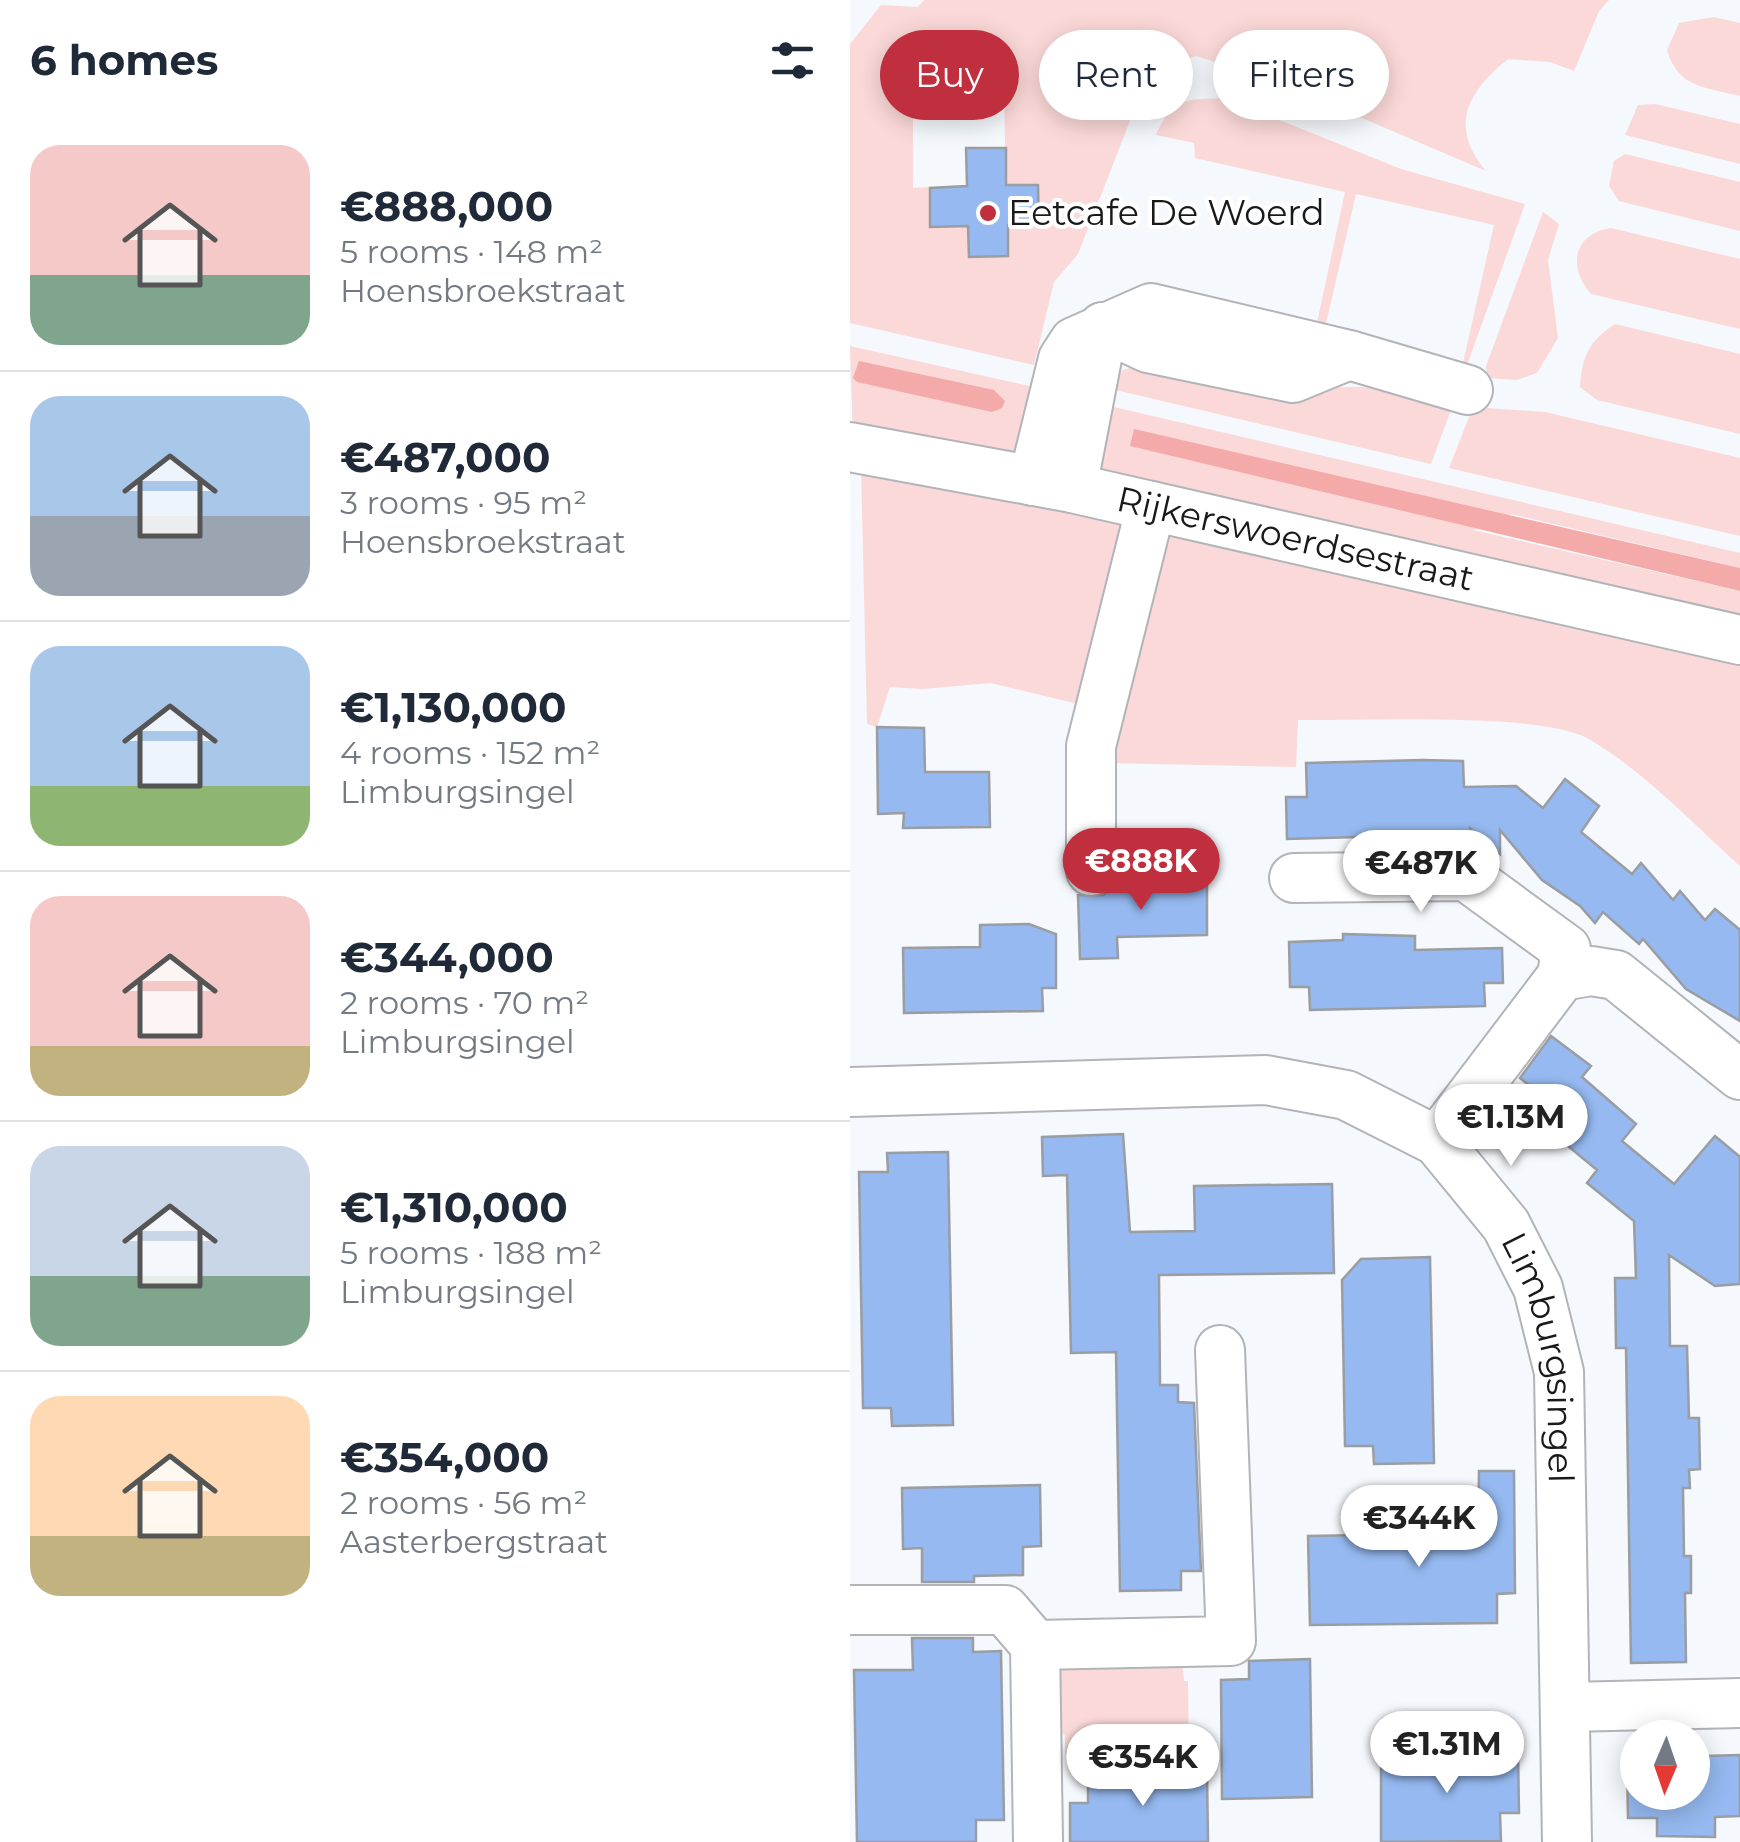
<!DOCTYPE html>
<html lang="en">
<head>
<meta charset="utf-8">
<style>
	body { margin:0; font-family:Montserrat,sans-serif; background:#f2f2f3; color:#1f2937; height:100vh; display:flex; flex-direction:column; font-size:38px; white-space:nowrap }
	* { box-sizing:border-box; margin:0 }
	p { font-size:32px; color:#747a83 }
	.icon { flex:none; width:55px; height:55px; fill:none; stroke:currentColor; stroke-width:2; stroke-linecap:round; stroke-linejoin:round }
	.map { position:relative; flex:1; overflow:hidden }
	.details { display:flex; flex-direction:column; background:#fff; width:850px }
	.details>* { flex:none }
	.top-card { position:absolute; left:30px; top:30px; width:710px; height:90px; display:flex; gap:20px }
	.needle { width:65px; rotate:182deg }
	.buttons { position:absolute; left:770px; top:1720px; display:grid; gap:20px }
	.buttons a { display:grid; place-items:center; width:90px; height:90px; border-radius:50%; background:#fff; box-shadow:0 5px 25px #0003; font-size:50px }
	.price { position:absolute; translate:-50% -85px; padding:0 22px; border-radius:35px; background:#fff; color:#222; font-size:32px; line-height:65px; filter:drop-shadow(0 2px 5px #0008) }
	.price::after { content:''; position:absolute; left:50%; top:60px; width:30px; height:22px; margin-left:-15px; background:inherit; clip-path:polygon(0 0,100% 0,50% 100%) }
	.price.on { background:#c02f3d; color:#fff }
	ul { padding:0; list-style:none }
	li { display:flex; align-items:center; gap:30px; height:250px; padding:0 30px }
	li+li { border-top:2px solid #e0e1e3 }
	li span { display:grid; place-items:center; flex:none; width:280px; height:200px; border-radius:30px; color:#555 }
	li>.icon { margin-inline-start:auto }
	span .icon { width:120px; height:120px; fill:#fffc; stroke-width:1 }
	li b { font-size:42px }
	h2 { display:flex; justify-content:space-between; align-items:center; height:120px; padding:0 30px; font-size:42px }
	.pill { padding:0 35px; border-radius:45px; background:#fff; box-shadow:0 5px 25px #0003; font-size:35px; line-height:90px }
	.pill.on { background:#c02f3d; color:#fff }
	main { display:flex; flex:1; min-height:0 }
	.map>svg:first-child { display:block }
	.green { fill:#fbd9d8; fill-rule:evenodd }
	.water { fill:#f4aaa8 }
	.building { fill:#95b9f0; stroke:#9a9da1; stroke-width:2.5 }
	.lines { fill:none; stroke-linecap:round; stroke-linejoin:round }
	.minor-casing { stroke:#b1b4b8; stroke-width:52 }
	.minor { stroke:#fff; stroke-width:48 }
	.poi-dot { fill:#c02f3d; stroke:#fff; stroke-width:4 }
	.labels { text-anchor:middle; stroke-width:8; stroke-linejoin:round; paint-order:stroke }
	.poi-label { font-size:35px; fill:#18191a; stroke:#fff; text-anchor:start }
	.street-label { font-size:35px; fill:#18191a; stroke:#fff }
</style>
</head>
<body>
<main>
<section class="details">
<h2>6 homes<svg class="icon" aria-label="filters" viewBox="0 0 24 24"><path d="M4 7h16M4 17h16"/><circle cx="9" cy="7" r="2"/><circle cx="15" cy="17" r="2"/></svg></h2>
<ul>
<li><span style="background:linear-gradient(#f6c9c9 65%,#7fa58c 0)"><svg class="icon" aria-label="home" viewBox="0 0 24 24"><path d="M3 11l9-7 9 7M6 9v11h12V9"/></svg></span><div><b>€888,000</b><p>5 rooms · 148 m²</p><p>Hoensbroekstraat</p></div></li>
<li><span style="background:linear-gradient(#a9c7e8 60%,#9aa5b1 0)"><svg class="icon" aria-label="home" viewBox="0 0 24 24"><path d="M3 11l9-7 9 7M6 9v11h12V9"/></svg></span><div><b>€487,000</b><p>3 rooms · 95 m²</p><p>Hoensbroekstraat</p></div></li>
<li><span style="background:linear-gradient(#a9c7e8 70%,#8fb573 0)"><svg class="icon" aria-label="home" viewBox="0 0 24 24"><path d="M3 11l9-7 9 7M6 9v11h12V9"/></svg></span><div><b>€1,130,000</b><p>4 rooms · 152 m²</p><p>Limburgsingel</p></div></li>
<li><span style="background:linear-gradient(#f6c9c9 75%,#c2b280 0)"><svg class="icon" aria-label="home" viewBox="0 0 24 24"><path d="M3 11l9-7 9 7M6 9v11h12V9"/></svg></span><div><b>€344,000</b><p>2 rooms · 70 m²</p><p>Limburgsingel</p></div></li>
<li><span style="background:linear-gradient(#c9d6e8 65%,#7fa58c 0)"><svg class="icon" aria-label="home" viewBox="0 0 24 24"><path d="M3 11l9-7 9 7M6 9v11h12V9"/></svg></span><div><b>€1,310,000</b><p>5 rooms · 188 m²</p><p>Limburgsingel</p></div></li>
<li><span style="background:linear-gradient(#ffd9b3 70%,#c2b280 0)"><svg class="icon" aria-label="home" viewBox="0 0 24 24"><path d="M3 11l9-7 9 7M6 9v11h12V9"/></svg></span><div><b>€354,000</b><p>2 rooms · 56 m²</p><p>Aasterbergstraat</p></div></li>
</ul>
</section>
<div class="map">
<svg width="890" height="1842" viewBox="0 0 890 1842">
	<rect width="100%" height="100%" fill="#f5f8fc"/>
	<path class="green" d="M74,0H759L749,11L724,71L700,62L658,59C618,91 598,126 636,171L423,80L346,56L299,72L228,254L204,282L184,365L0,323V44L31,5L68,7ZM154,99L156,185L188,224L158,225V256L119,257L118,226H81L80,187L63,188V104Z
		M864,17L890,23V96C855,87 828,88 817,50L829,23Z
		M375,98L551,169L675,204L616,368L613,363L644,225L506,194L474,332H465L495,192L345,158L344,143L306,135C324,96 335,100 375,98Z
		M805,104L890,124V164L775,135L788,105Z
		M775,154L890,182V231L769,201L759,186L764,161Z
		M693,212L709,224L698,260L708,338L687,373L667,380L637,378L636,366Z
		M761,228L890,259V329L741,294C718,268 722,234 761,228Z
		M765,324L890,354V434L747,400L730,387C732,356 739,341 765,324Z
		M0,346L188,388L173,448L163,454L3,434Z
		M317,357L449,387H513L605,399L581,464L257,388L273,370Z
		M251,404L890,553V568L661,514L623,530L890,591V619L257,480L243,461Z
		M623,407L695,412L890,458V536L599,468Z
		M11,466L275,520L232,705L141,683L73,689L40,687L27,727L17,724Z
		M313,526L890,658V866C842,823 793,770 737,738C690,712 510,721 448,720L446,767L254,763Z
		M332,1657L334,1681H338L339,1755H215V1735L210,1732L207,1670L220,1658Z"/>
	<path class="water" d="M9,361L144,390L155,401L152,408L142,412L7,382L3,378Z
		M284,429L890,568V591L280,446Z"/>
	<path class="building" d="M116,148H156V185H188L189,224L158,225V256L119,257L118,226L80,227V188L117,186Z
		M27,727L74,728L75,772H139L140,827L53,828L54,813L28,814Z
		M573,760L613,761L614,787L666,786L693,808L715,779L749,806L731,832L782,874L791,863L823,900L830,891L855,920L865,909L890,930V1021L836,989L793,939L789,944L753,912L745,923L730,906L692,880L650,830V854L620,828V834L437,839L436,797H457L456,763Z
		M266,879H357V935L267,937L268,958L230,959L228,895H254Z
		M130,925L179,924L206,934V988H192L193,1011L54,1013L53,948L130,947Z
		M493,934L565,936V950L652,948L653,983H634L635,1006L460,1010L459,987H440L439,942L493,940Z
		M701,1036L741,1066L732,1077L786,1124L772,1141L824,1184L865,1136L890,1157V1284L865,1286L819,1255L820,1346H837L839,1418H849L850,1469L839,1470L840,1488H833L834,1556H841V1593H835L836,1662L781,1663L776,1348H766L765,1278H786L784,1221L737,1183L747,1170L666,1103L680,1086L670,1078Z
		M273,1134L280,1232L345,1231L344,1186L482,1184L484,1273L309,1275L310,1385H328V1402L344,1403L351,1571H331V1590L270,1591L266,1352L221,1353L217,1175L193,1176L192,1137Z
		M98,1152L103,1425L42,1426L41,1408H13L9,1172H38L37,1153Z
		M580,1257L584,1463L524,1464L523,1446H495L492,1280L511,1259Z
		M629,1471H664L665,1593L647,1594V1623L460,1625L458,1536L628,1533Z
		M190,1485L191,1546L173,1547V1575L124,1576V1582H72V1548L53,1549L52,1488Z
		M62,1638H123V1652L151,1651L154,1820H126V1842H7L4,1670H63Z
		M460,1659L462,1797L372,1799L371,1680L399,1679V1661Z
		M668,1751L669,1813H650L651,1841L531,1842V1754Z
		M890,1755V1816L865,1817V1837L807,1836V1818H778L777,1764H788V1792H842V1764H854V1756Z
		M357,1773L358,1842H220V1803H238V1775Z"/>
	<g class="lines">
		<g class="minor-casing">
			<g id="minor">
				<path d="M253,327L298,348L443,378L499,355"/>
				<path id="s1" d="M0,447L222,488L890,640"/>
				<path d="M183,481L213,359L224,342L301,308L499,355L618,390"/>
				<path d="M222,488L253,327"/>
				<path d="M241,871V746L301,506"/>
				<path d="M444,878L616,876L716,949L712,976"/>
				<path id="s2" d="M0,1092L416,1080L496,1095L587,1141L656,1225L688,1288L709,1372L717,1842"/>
				<path d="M587,1141L712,976L741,971L766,975L890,1075"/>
				<path d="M0,1610H155L185,1645L381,1641L370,1350"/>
				<path d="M185,1645L188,1842"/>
				<path d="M718,1707L890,1703"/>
			</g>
		</g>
		<use href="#minor" class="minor"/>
	</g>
	<circle class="poi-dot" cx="138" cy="213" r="10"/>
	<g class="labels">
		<g class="poi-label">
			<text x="158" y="225">Eetcafe De Woerd</text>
		</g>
		<g class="street-label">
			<text dy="12" stroke="none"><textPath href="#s1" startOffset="455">Rijkerswoerdsestraat</textPath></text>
			<text dy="12" stroke="none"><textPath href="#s2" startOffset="848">Limburgsingel</textPath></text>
		</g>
	</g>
</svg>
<div class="buttons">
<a><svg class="needle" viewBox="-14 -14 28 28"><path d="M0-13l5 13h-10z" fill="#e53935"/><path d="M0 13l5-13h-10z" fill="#747a83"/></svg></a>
</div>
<b class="price on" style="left:291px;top:913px">€888K</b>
<b class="price" style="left:571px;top:915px">€487K</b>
<b class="price" style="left:661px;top:1169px">€1.13M</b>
<b class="price" style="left:569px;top:1570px">€344K</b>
<b class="price" style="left:597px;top:1796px">€1.31M</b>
<b class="price" style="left:293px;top:1809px">€354K</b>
<div class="top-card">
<a class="pill on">Buy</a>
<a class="pill">Rent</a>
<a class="pill">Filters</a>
</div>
</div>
</main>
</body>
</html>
